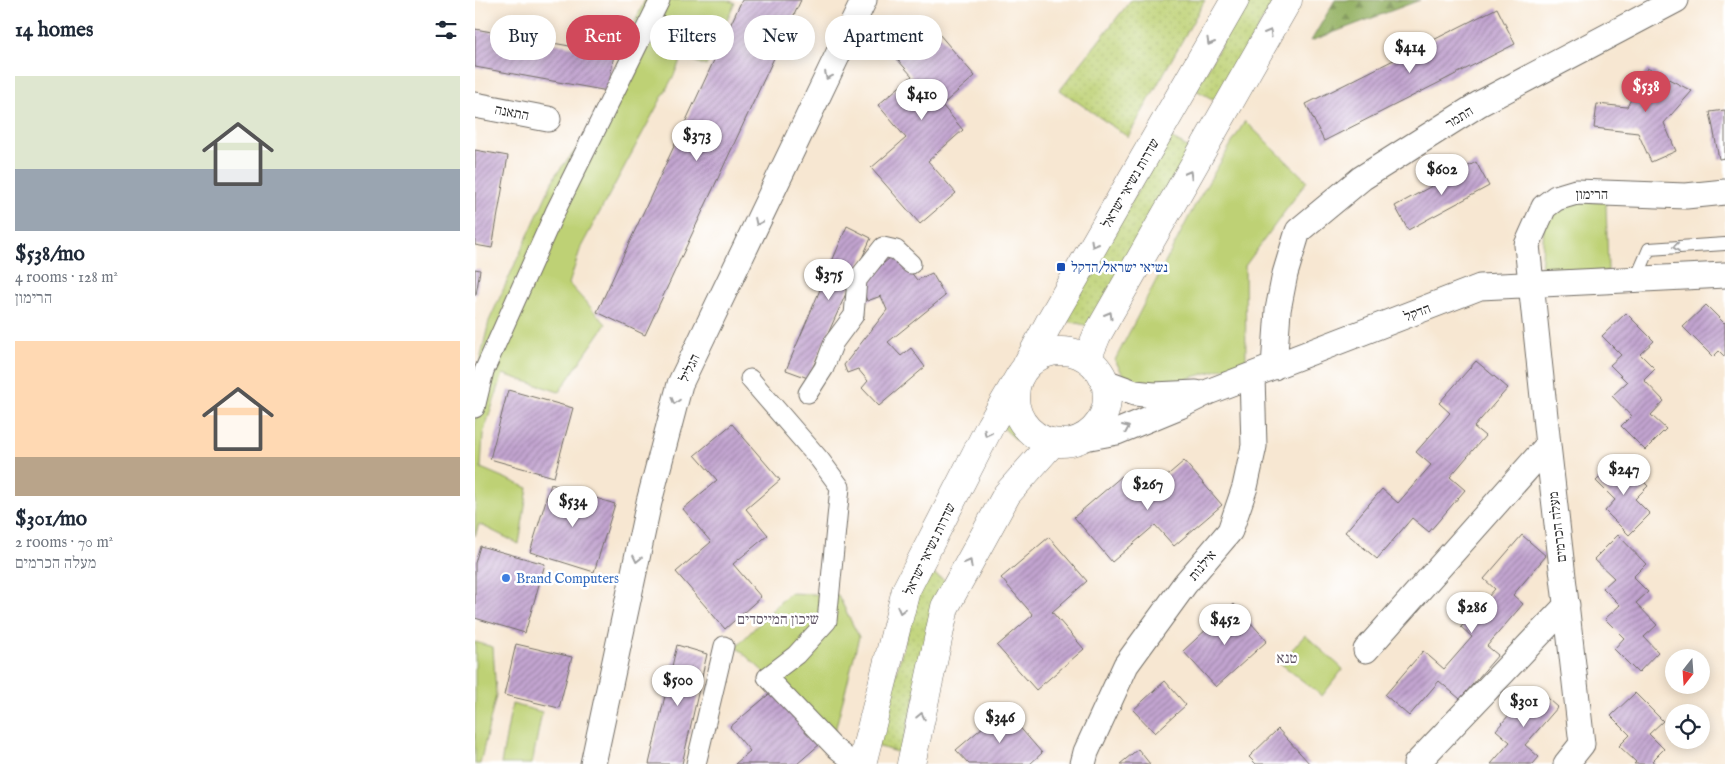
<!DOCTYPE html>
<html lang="en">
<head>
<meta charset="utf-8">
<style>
	body { margin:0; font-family:"IM FELL English","Frank Ruhl Libre",serif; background:#f2f2f3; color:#1f2937; height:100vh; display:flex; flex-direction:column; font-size:19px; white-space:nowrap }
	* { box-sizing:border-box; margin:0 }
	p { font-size:16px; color:#747a83 }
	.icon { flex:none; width:28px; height:28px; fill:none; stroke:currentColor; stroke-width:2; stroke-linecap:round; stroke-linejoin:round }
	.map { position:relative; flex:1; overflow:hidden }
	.side { display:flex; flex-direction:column; background:#fff; width:475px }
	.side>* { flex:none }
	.banner { position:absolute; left:15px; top:15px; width:475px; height:45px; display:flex; gap:10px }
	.needle { width:32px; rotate:197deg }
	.controls { position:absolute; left:1190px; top:649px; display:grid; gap:10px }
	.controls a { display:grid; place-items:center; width:45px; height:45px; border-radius:50%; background:#fff; box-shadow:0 2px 12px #0003; font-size:25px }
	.price { position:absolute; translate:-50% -42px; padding:0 11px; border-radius:18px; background:#fff; color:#222; font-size:16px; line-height:32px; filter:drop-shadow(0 1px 2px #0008) }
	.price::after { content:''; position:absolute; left:50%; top:30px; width:15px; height:11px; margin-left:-8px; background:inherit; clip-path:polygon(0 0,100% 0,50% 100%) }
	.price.active { background:#d1495b; color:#fff }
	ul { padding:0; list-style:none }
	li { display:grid; align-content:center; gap:10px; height:265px; padding:0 15px }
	li span { display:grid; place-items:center; height:155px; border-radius:0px; color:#555 }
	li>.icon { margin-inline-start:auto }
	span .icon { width:90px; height:90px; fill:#fffc; stroke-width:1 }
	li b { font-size:21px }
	h2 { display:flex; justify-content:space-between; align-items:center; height:60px; padding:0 15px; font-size:21px }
	.pill { padding:0 18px; border-radius:22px; background:#fff; box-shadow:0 2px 12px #0003; font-size:18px; line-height:45px }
	.pill.active { background:#d1495b; color:#fff }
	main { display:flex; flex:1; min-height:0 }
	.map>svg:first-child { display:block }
	.grass { fill:url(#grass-dots); stroke:#747e50 }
	.forest { fill:url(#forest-firs); stroke:#606f48 }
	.park { fill:#bed174; stroke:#747e50 }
	.building { fill:url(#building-hatch) }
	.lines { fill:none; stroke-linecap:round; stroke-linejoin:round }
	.service-casing { stroke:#726d65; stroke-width:14 }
	.pedestrian-casing { stroke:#726d65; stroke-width:21 }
	.minor-casing { stroke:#726d65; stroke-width:27 }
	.secondary-casing { stroke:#726d65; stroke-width:29 }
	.service { stroke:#fff; stroke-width:12 }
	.pedestrian { stroke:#fff; stroke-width:19 }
	.minor { stroke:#fff; stroke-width:25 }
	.secondary { stroke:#fff; stroke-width:28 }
	.oneway { stroke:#a0a0a0 }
	.transit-dot { fill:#1a4fb4; stroke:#fff; stroke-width:2 }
	.shop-dot { fill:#3f7fe0; stroke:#fff; stroke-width:2 }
	.labels { text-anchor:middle; stroke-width:5; stroke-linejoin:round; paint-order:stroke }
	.street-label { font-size:14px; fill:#2b2b2b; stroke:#fff }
	.transit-label { font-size:14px; fill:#164399; stroke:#fff; text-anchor:start }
	.shop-label { font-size:14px; fill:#366cbe; stroke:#fff; text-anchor:start }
	.neighbourhood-label { font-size:15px; fill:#605565; stroke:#fff }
</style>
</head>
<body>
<main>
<section class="side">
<h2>14 homes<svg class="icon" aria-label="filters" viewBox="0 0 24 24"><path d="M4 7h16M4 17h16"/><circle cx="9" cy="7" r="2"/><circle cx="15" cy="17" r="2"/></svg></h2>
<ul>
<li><span style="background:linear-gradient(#dfe7d0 60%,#9aa5b1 0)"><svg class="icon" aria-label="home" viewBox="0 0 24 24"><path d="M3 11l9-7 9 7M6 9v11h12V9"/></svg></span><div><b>$538/mo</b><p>4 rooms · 128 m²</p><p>הרימון</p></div></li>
<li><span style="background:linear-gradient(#ffd9b3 75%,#b9a48a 0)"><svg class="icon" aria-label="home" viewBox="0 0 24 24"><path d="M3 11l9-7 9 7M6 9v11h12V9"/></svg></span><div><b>$301/mo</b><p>2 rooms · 70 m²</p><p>מעלה הכרמים</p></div></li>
</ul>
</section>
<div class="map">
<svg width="1250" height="764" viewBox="0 0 1250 764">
	<defs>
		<pattern id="grass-dots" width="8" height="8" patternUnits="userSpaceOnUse" patternTransform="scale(1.25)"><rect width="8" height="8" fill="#bed174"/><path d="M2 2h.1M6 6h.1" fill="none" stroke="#a3b465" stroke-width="1.8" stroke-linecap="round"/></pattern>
		<pattern id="forest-firs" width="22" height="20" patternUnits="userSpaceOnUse" patternTransform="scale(1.25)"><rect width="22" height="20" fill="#96b366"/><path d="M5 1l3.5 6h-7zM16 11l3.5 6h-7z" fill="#7b9254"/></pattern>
		<pattern id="building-hatch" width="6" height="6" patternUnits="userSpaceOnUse" patternTransform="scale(1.25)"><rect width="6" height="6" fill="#c2a4d0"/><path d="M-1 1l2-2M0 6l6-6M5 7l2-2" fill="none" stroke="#9e86a9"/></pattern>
	</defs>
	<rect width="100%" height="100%" fill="#fff"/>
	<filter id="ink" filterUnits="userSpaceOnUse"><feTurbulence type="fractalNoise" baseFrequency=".02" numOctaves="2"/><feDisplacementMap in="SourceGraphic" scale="10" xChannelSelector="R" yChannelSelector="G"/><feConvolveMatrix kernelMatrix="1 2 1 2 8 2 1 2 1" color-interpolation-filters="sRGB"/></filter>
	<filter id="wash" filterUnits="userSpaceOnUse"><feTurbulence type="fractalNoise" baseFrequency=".0096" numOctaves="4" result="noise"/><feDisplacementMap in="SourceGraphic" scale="20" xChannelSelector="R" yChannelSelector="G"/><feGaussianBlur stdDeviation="1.12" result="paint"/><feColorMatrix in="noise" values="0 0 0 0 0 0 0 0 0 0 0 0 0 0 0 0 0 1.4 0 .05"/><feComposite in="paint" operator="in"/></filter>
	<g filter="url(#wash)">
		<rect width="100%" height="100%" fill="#f7e7d2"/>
		<path class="grass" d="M656,0H730L653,137L585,90Z
			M771,0H799L741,101L721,90Z
			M694,137L716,149L614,326L588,320Z
			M535,417L548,433L564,444L556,453L528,428Z
			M450,569L471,581L425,753L401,746Z"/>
		<path class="forest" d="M860,0H945L836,41Z"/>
		<path class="park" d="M170,0H252L260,3L231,66L207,56L199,75L106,247L94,284L131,324L84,392L28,374L8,434L6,468L53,488L44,544L4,524L0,536V382L14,321L81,174L125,120L152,39Z
			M770,121L832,181L770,266L771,362L658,394L640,360L720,205Z
			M1089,201L1131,202L1133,271L1066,274L1069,224Z
			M314,593L363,595L384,637L359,735L261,647Z
			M830,635L868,669L847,696L805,663Z
			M0,642L18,647L21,695L5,764H0Z
			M37,704L67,712L57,764H26Z"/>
		<g id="blocks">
			<path class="building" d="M267,0H326L170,335L122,312Z
				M1022,8L1040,44L849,141L831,104Z
				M452,20L500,76L467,105L488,130L453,161L481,193L445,224L396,168L431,138L403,105L437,76L415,51Z
				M0,29L139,54L133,91L0,67Z
				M1172,68L1217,91L1189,123L1201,151L1176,162L1163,133L1119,128L1122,104L1152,107Z
				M1250,110V158L1244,159L1235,112Z
				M0,150L33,156L17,248L0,245Z
				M1001,162L1014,186L933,230L920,206Z
				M372,226L396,238L333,378L311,370Z
				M421,253L442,280L457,273L470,296L413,342L426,356L436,348L450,367L404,406L387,388L393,381L383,369L372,373L369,365L412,310L406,296L392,301L385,283Z
				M0,269L5,270L1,295H0Z
				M1231,305L1249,323L1250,322V357L1244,351L1238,357L1208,327Z
				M1151,313L1179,341L1165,354L1180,369L1169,380L1189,401L1176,415L1191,429L1170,450L1146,426L1156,416L1137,396L1152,382L1135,365L1146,355L1127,336Z
				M1001,361L1033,388L999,427L1010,436L975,477L990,490L954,532L937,518L902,559L870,532L907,489L923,503L956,465L941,452L975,413L964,403Z
				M33,390L98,408L79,477L15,459Z
				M257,424L305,480L271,509L293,535L258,564L286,597L250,629L201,572L236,542L208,509L242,480L220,455Z
				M1145,458L1173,486L1160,499L1175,514L1154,535L1130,511L1140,500L1121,481Z
				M709,461L747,505L699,546L680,525L637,562L599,517L647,476L666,498Z
				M76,484L140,504L119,572L55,552Z
				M1047,535L1071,556L1038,595L1048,604L1012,646L1023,655L985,699L964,681L934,716L910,695L948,651L969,669L997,637L986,627L1020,589L1009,579Z
				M1143,535L1171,564L1158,577L1173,592L1161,603L1182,625L1169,637L1183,652L1163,673L1139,649L1149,638L1130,619L1145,605L1128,588L1139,578L1119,559Z
				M574,537L612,581L577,612L609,649L561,690L522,646L558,615L526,578Z
				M5,546L70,564L50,633L0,618V563Z
				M759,604L792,641L741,687L708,651Z
				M41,644L97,657L84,708L29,695Z
				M202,645L232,654L207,764H174Z
				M690,681L711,705L680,733L658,710Z
				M1059,686L1083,707L1050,745L1064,757L1058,764H1016L1035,742L1021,730Z
				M299,690L345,744L322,764H260L275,751L255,727Z
				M1160,693L1188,721L1174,734L1189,749L1177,761L1181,764H1159L1161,762L1144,746L1155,735L1136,716Z
				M529,709L567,753L555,764H494L481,750Z
				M803,729L835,764H781L774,757Z
				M663,749L675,764H645Z"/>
		</g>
	</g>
	<g filter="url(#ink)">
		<use href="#blocks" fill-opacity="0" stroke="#726d65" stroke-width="1"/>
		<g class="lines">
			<g class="service-casing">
				<path id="service" d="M1161,279L1174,249L1250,244"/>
			</g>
			<g class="pedestrian-casing">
				<path id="pedestrian" d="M275,379L345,460L365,487L352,621L321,655L292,677L359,747L380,764
					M333,393L349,368L359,342L379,315L382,280L408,247L421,250L436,264
					M0,408L9,371L80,212L185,0
					M221,764L249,646"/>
			</g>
			<g class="minor-casing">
				<path id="minor" d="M0,105L73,119
					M799,367L803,310L810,274L823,231L887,178L1004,104L1201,0
					M630,382L660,393L679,395L721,393
					M604,439L642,432L705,406L733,392L1005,287L1250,275
					M891,650L1073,445
					M118,764L174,502L205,384L389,0
					M608,764L611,752L651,665L710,584L755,531L770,487L779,446L777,376
					M941,764L1092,605
					M1091,764L1107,744L1073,445L1052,245L1069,207L1081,198L1101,192L1211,196L1250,192"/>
			</g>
			<g class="secondary-casing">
				<path id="secondary" d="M540 397a46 46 0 1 1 92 0a46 46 0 1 1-92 0Z
					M612,359L622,335L813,0
					M551,366L574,323L760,0
					M387,764L431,590L515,426L545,375
					M436,764L470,607L532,494L578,442"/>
			</g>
			<use href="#service" class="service"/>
			<use href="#pedestrian" class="pedestrian"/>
			<use href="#minor" class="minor"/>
			<use href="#secondary" class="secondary"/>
		</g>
		<defs><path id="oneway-chevron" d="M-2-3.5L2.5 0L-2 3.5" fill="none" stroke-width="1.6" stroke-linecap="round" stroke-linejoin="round" transform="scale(1.25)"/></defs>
		<g class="oneway">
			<use href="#oneway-chevron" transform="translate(794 33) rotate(-60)"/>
			<use href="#oneway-chevron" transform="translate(735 42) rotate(120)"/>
			<use href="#oneway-chevron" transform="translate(353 76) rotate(116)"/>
			<use href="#oneway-chevron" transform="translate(714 174) rotate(-60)"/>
			<use href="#oneway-chevron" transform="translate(283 222) rotate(115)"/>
			<use href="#oneway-chevron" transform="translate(619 244) rotate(120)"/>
			<use href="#oneway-chevron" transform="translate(1201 247) rotate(176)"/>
			<use href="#oneway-chevron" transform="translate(634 315) rotate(-60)"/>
			<use href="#oneway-chevron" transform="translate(200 401) rotate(105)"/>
			<use href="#oneway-chevron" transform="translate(651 428) rotate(-23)"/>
			<use href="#oneway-chevron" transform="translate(512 433) rotate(117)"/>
			<use href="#oneway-chevron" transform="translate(162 559) rotate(102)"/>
			<use href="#oneway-chevron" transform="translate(494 563) rotate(-61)"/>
			<use href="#oneway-chevron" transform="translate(426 610) rotate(104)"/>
			<use href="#oneway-chevron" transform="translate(446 716) rotate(-78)"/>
		</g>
	</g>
	<rect class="transit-dot" x="581" y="262" width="10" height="10" rx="2.5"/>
	<circle class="shop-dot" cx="31" cy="578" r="5"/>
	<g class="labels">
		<g class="street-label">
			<text transform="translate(37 112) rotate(11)" y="5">התאנה</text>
			<text transform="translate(984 117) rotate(-32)" y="5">התמר</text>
			<text transform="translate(655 183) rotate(-60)" y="5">שדרות נשיאי ישראל</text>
			<text x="1117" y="199">הרימון</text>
			<text transform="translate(942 312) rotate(-21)" y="5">הדקל</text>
			<text transform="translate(214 368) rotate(-64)" y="5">הגליל</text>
			<text transform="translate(1082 527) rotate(-97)" y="5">מעלה הכרמים</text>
			<text transform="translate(454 549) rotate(-64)" y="5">שדרות נשיאי ישראל</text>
			<text transform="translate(727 565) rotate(-50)" y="5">אילנות</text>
		</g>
		<g class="transit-label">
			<text x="596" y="272">נשיאי ישראל/הדקל</text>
		</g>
		<g class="shop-label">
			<text x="41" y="583">Brand Computers</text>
		</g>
		<g class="neighbourhood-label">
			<text x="303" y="624">שיכון המייסדים</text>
			<text x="812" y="663">טנא</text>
		</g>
	</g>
</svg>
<div class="controls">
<a><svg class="needle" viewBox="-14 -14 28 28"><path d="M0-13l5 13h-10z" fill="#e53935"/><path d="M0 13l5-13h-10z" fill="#747a83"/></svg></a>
<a><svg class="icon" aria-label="locate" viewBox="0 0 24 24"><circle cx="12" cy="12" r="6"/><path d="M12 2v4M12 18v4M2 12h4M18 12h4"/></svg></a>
</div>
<b class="price" style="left:935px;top:74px">$414</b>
<b class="price active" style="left:1171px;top:113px">$538</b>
<b class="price" style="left:447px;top:121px">$410</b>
<b class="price" style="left:222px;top:162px">$373</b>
<b class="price" style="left:967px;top:196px">$602</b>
<b class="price" style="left:354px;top:301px">$375</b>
<b class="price" style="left:1149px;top:496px">$247</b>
<b class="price" style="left:673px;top:511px">$267</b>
<b class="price" style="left:98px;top:528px">$534</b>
<b class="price" style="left:997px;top:634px">$286</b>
<b class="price" style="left:750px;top:646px">$452</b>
<b class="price" style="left:203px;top:707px">$500</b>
<b class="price" style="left:1049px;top:728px">$301</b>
<b class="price" style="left:525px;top:744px">$346</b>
<div class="banner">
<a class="pill">Buy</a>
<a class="pill active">Rent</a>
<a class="pill">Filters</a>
<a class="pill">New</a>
<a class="pill">Apartment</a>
</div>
</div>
</main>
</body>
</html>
